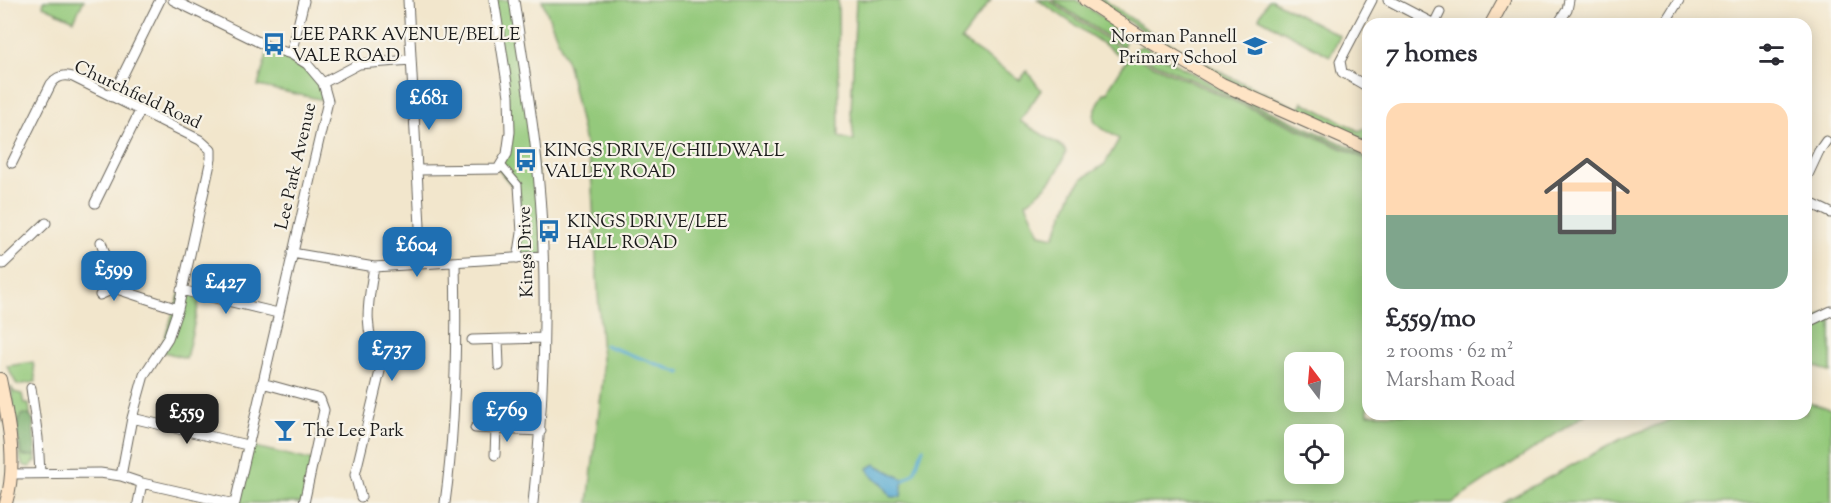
<!DOCTYPE html>
<html lang="en">
<head>
<meta charset="utf-8">
<style>
	body { margin:0; font-family:"Sorts Mill Goudy",serif; background:#f2f2f3; color:#2b2b33; height:100vh; display:flex; flex-direction:column; font-size:22px; white-space:nowrap }
	* { box-sizing:border-box; margin:0 }
	p { font-size:20px; color:#7c7c81 }
	.icon { flex:none; width:33px; height:33px; fill:none; stroke:currentColor; stroke-width:2; stroke-linecap:round; stroke-linejoin:round }
	.map { position:relative; flex:1; overflow:hidden }
	.details { position:absolute; left:1362px; top:18px; width:450px; height:402px; display:flex; flex-direction:column; background:#fff; border-radius:18px; box-shadow:0 3px 15px #0003 }
	.details>* { flex:none }
	.needle { width:39px; rotate:344deg }
	.buttons { position:absolute; left:1284px; top:352px; display:grid; gap:12px }
	.buttons a { display:grid; place-items:center; width:60px; height:60px; border-radius:12px; background:#fff; box-shadow:0 3px 15px #0003; font-size:30px }
	.price { position:absolute; translate:-50% -51px; padding:0 14px; border-radius:12px; background:#1f6fb2; color:#fff; font-size:20px; line-height:39px; filter:drop-shadow(0 2px 3px #0008) }
	.price::after { content:''; position:absolute; left:50%; top:36px; width:18px; height:14px; margin-left:-9px; background:inherit; clip-path:polygon(0 0,100% 0,50% 100%) }
	.price.selected { background:#222; color:#fff }
	ul { padding:0; list-style:none }
	li { display:grid; align-content:center; gap:12px; height:318px; padding:0 24px }
	li+li { border-top:2px solid #e1e1e2 }
	li span { display:grid; place-items:center; height:186px; border-radius:18px; color:#555 }
	li>.icon { margin-inline-start:auto }
	span .icon { width:108px; height:108px; fill:#fffc; stroke-width:1 }
	li b { font-size:26px }
	h2 { display:flex; justify-content:space-between; align-items:center; height:72px; padding:0 24px; font-size:26px }
	.map>svg:first-child { display:block }
	.green { fill:#94c97b; stroke:#58724c; stroke-width:1.5; fill-rule:evenodd }
	.forest { fill:#77ad6b; stroke:#4a6444; stroke-width:1.5 }
	.water { fill:#57aad2; stroke:#3a6377; stroke-width:1.5 }
	.lines { fill:none; stroke-linecap:round; stroke-linejoin:round }
	.stream { stroke:#57aad2; stroke-width:3 }
	.pedestrian-casing { stroke:#67635a; stroke-width:9 }
	.minor-casing { stroke:#67635a; stroke-width:11 }
	.secondary-casing { stroke:#67635a; stroke-width:14 }
	.pedestrian { stroke:#fff; stroke-width:7 }
	.minor { stroke:#fff; stroke-width:9 }
	.secondary { stroke:#fee4c5; stroke-width:12 }
	.labels { text-anchor:middle; stroke-width:4.5; stroke-linejoin:round; paint-order:stroke }
	.poi-label { font-size:18px; fill:#1c1c1c; stroke:#f7f3e8; text-anchor:start }
	.street-label { font-size:18px; fill:#1c1c1c; stroke:#f7f3e8 }
</style>
</head>
<body>
<div class="map">
<svg width="1831" height="503" viewBox="0 0 1831 503">
	<rect width="100%" height="100%" fill="#f7f3e8"/>
	<filter id="ink" filterUnits="userSpaceOnUse"><feTurbulence type="fractalNoise" baseFrequency=".0167" numOctaves="2"/><feDisplacementMap in="SourceGraphic" scale="12" xChannelSelector="R" yChannelSelector="G"/><feConvolveMatrix kernelMatrix="1 2 1 2 8 2 1 2 1" color-interpolation-filters="sRGB"/></filter>
	<filter id="wash" filterUnits="userSpaceOnUse"><feTurbulence type="fractalNoise" baseFrequency=".008" numOctaves="4" result="noise"/><feDisplacementMap in="SourceGraphic" scale="24" xChannelSelector="R" yChannelSelector="G"/><feGaussianBlur stdDeviation="1.35" result="paint"/><feColorMatrix in="noise" values="0 0 0 0 0 0 0 0 0 0 0 0 0 0 0 0 0 1.4 0 .05"/><feComposite in="paint" operator="in"/></filter>
	<g filter="url(#wash)">
		<rect width="100%" height="100%" fill="#f2e6cc"/>
		<path class="green" d="M44,0H84L74,20L43,6Z
			M492,0H513L537,169L543,256L517,259L519,195L498,169L510,132Z
			M542,0H838L839,137L854,141L851,112L856,0H991L961,40L1020,80L1027,71L1041,90L1020,121L1063,147L1066,152C1057,178 1047,187 1026,203L1040,234L1054,237L1073,191L1083,178L1105,164L1119,139C1092,121 1086,126 1104,93H1108L1109,88L1130,55L1368,160V414H1586L1452,503H588L603,378L591,171L568,65ZM1294,363H1334V402H1294ZM1294,435H1334V474H1294Z
			M1038,0H1048L1121,49L1118,54Z
			M1052,0H1076L1121,30L1126,38L1123,47Z
			M1094,0H1104L1157,36L1228,76L1299,109L1303,102L1359,131L1368,127V143L1248,91L1198,65Z
			M1268,0H1272L1340,36L1330,56L1259,18Z
			M1143,46L1227,92L1368,155V158L1132,53L1137,48Z
			M269,47C306,61 312,65 328,101L258,86Z
			M181,290L201,295L186,358L160,351Z
			M1831,311V373L1806,362V323Z
			M33,362L36,382L17,385L7,366Z
			M11,387L14,392L22,394L24,404H29L36,462L33,463L30,467L25,466L21,462Z
			M1806,402L1831,409V503H1501L1621,439L1686,414H1806Z
			M247,445L314,461L304,503H235Z"/>
		<path class="forest" d="M24,414L29,415L33,420L36,456H23C18,443 14,428 21,415Z"/>
		<path class="water" d="M875,464L903,479L901,497H891L882,483C875,480 870,476 868,468Z"/>
		<g class="lines">
			<path class="stream" d="M605,345L681,373
				M903,481L914,473L923,448"/>
		</g>
	</g>
	<g filter="url(#ink)">
		<g class="lines">
			<g class="pedestrian-casing">
				<path id="pedestrian" d="M501,165L518,185L521,233L517,259"/>
			</g>
			<g class="minor-casing">
				<path id="minor" d="M173,0L269,47L291,54L307,64L323,83L328,101L235,503
					M408,0L422,264
					M514,0C521,48 529,96 535,144C549,263 546,385 533,503
					M1388,0L1434,24L1440,12
					M1558,24L1567,10L1569,0
					M1664,24L1679,0
					M291,54L304,1
					M323,83L359,64L411,60
					M1368,87L1342,72L1340,61L1372,0
					M112,97L160,0
					M12,163L51,84C57,76 64,74 73,77L200,140L211,150V159L178,309L168,338L144,375L132,418L121,476
					M418,170L498,169L507,154L510,132L509,96L494,0
					M1806,179L1819,151L1826,141
					M1806,201L1831,213
					M95,203L140,111
					M101,242L114,280L120,290L178,309
					M292,253L374,267L543,256
					M91,259L105,255
					M0,261L3,264L46,223
					M181,290L278,313
					M100,295L118,287
					M1806,323L1831,311
					M472,340L543,338
					M498,340L499,366
					M262,383L320,399L324,410L304,503
					M31,388L38,438L40,473
					M132,418L247,445
					M475,428L541,431
					M495,455L496,429
					M12,474L100,473L121,476L142,483L230,503
					M361,497L355,475L381,367C363,329 367,307 374,267
					M138,503L142,483
					M445,503C456,423 457,343 455,263"/>
			</g>
			<g class="secondary-casing">
				<path id="secondary" d="M1085,0L1137,34L1222,84L1368,149
					M1491,24L1504,0
					M0,379C8,420 18,462 6,503"/>
			</g>
			<use href="#pedestrian" class="pedestrian"/>
			<use href="#minor" class="minor"/>
			<use href="#secondary" class="secondary"/>
		</g>
	</g>
	<defs>
		<g id="bus-bare" transform="scale(1.8)"><path d="M-5-6H5V4H4V6H2V4H-2V6H-4V4H-5ZM-3.5-4V0h7V-4ZM-3.5 1.2v1.5H-2V1.2ZM2 1.2v1.5H3.5V1.2Z" fill="#1f6fb2" stroke="#f7f3e8" stroke-width="2.5" paint-order="stroke"/></g>
		<g id="school-bare" transform="scale(1.8)"><path d="M0-5L7-2L0 1L-7-2ZM-4 1L0 2.5L4 1V4Q0 6-4 4Z" fill="#1f6fb2" stroke="#f7f3e8" stroke-width="2.5" paint-order="stroke"/></g>
		<g id="bar-bare" transform="scale(1.8)"><path d="M-6-5H6L.8 .8V4.5H3.5V6h-7V4.5H-.8V.8Z" fill="#1f6fb2" stroke="#f7f3e8" stroke-width="2.5" paint-order="stroke"/></g>
	</defs>
	<g fill-rule="evenodd">
		<use href="#bus-bare" x="274" y="44"/>
		<use href="#school-bare" x="1255" y="46"/>
		<use href="#bus-bare" x="526" y="160"/>
		<use href="#bus-bare" x="549" y="231"/>
		<use href="#bar-bare" x="285" y="430"/>
	</g>
	<g class="labels">
		<g class="poi-label">
			<text x="292" y="40">LEE PARK AVENUE/BELLE<tspan x="292" dy="21">VALE ROAD</tspan></text>
			<text x="1237" y="42" text-anchor="end">Norman Pannell<tspan x="1237" dy="21">Primary School</tspan></text>
			<text x="544" y="156">KINGS DRIVE/CHILDWALL<tspan x="544" dy="21">VALLEY ROAD</tspan></text>
			<text x="567" y="227">KINGS DRIVE/LEE<tspan x="567" dy="21">HALL ROAD</tspan></text>
			<text x="303" y="436">The Lee Park</text>
		</g>
		<g class="street-label">
			<text transform="translate(138 94) rotate(25)" y="6">Churchfield Road</text>
			<text transform="translate(295 166) rotate(-77)" y="6">Lee Park Avenue</text>
			<text transform="translate(525 252) rotate(-92)" y="6">Kings Drive</text>
		</g>
	</g>
</svg>
<div class="buttons">
<a><svg class="needle" viewBox="-14 -14 28 28"><path d="M0-13l5 13h-10z" fill="#e53935"/><path d="M0 13l5-13h-10z" fill="#7c7c81"/></svg></a>
<a><svg class="icon" aria-label="locate" viewBox="0 0 24 24"><circle cx="12" cy="12" r="6"/><path d="M12 2v4M12 18v4M2 12h4M18 12h4"/></svg></a>
</div>
<b class="price" style="left:429px;top:131px">£681</b>
<b class="price" style="left:417px;top:278px">£604</b>
<b class="price" style="left:114px;top:302px">£599</b>
<b class="price" style="left:226px;top:315px">£427</b>
<b class="price" style="left:392px;top:382px">£737</b>
<b class="price" style="left:507px;top:443px">£769</b>
<b class="price selected" style="left:187px;top:445px">£559</b>
<section class="details">
<h2>7 homes<svg class="icon" aria-label="filters" viewBox="0 0 24 24"><path d="M4 7h16M4 17h16"/><circle cx="9" cy="7" r="2"/><circle cx="15" cy="17" r="2"/></svg></h2>
<ul>
<li><span style="background:linear-gradient(#ffd9b3 60%,#7fa58c 0)"><svg class="icon" aria-label="home" viewBox="0 0 24 24"><path d="M3 11l9-7 9 7M6 9v11h12V9"/></svg></span><div><b>£559/mo</b><p>2 rooms · 62 m²</p><p>Marsham Road</p></div></li>
</ul>
</section>
</div>
</body>
</html>
